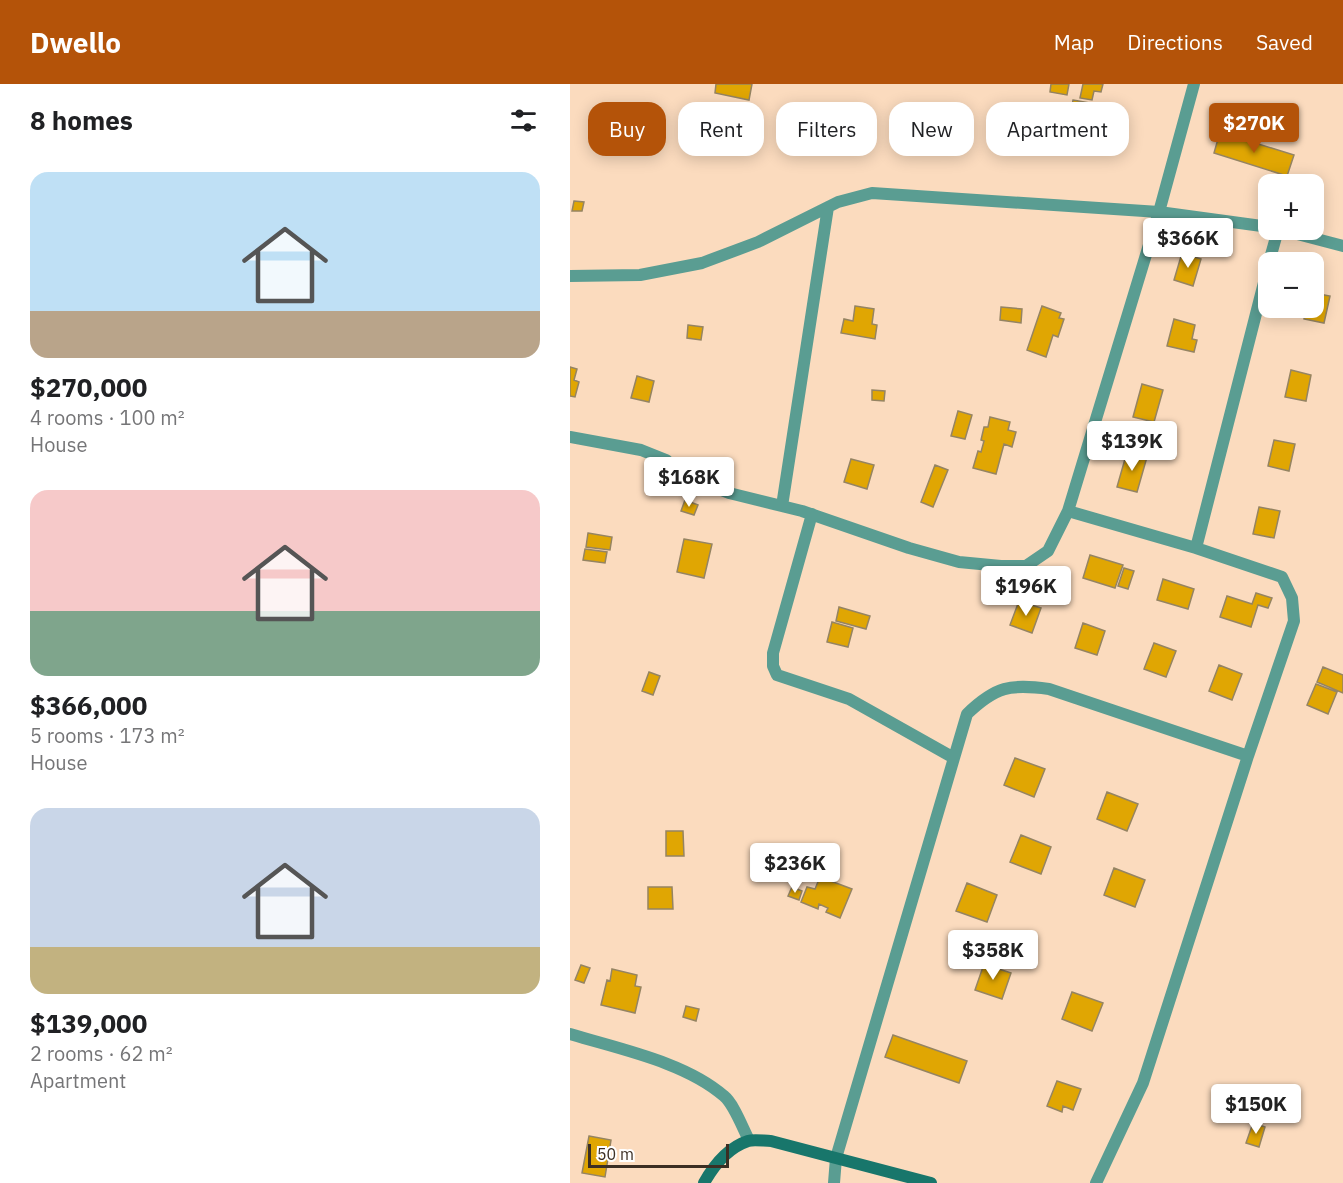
<!DOCTYPE html>
<html lang="en">
<head>
<meta charset="utf-8">
<style>
	body { margin:0; font-family:"IBM Plex Sans",sans-serif; background:#f6f6f6; color:#202124; height:100vh; display:flex; flex-direction:column; font-size:22px; white-space:nowrap }
	* { box-sizing:border-box; margin:0 }
	p { font-size:20px; color:#757577 }
	.icon { flex:none; width:33px; height:33px; fill:none; stroke:currentColor; stroke-width:2; stroke-linecap:round; stroke-linejoin:round }
	.map { position:relative; flex:1; overflow:hidden }
	.side { display:flex; flex-direction:column; background:#fff; width:570px }
	.side>* { flex:none }
	.hud { position:absolute; left:18px; top:18px; width:570px; height:54px; display:flex; gap:12px }
	.tools { position:absolute; left:688px; top:90px; display:grid; gap:12px }
	.tools a { display:grid; place-items:center; width:66px; height:66px; border-radius:12px; background:#fff; box-shadow:0 3px 15px #0003; font-size:30px }
	.scale { position:absolute; left:18px; bottom:15px; width:141px; box-sizing:border-box; padding-left:6px; border:3px solid #3b2e23; border-top:0; font-size:16px; line-height:21px; white-space:nowrap; color:#3b2e23; -webkit-text-stroke:4px #fff; paint-order:stroke }
	.price { position:absolute; translate:-50% -51px; padding:0 14px; border-radius:6px; background:#fff; color:#222; font-size:20px; line-height:39px; filter:drop-shadow(0 2px 3px #0008) }
	.price::after { content:''; position:absolute; left:50%; top:36px; width:18px; height:14px; margin-left:-9px; background:inherit; clip-path:polygon(0 0,100% 0,50% 100%) }
	.price.current { background:#b45309; color:#fff }
	ul { padding:0; list-style:none }
	li { display:grid; align-content:center; gap:12px; height:318px; padding:0 30px }
	li span { display:grid; place-items:center; height:186px; border-radius:18px; color:#555 }
	li>.icon { margin-inline-start:auto }
	span .icon { width:108px; height:108px; fill:#fffc; stroke-width:1 }
	li b { font-size:26px }
	h2 { display:flex; justify-content:space-between; align-items:center; height:72px; padding:0 30px; font-size:26px }
	.chip { padding:0 21px; border-radius:18px; background:#fff; box-shadow:0 3px 15px #0003; font-size:21px; line-height:54px }
	.chip.current { background:#b45309; color:#fff }
	header { display:flex; align-items:center; gap:36px; box-sizing:border-box; height:84px; padding:0 30px; background:#b45309; color:#fff }
	header strong { font-size:28px }
	nav { display:flex; gap:33px; margin-inline-start:auto; font-size:21px }
	main { display:flex; flex:1; min-height:0 }
	.map>svg:first-child { display:block }
	.building { fill:#e0a603; stroke:#958462; stroke-width:1.5 }
	.lines { fill:none; stroke-linecap:round; stroke-linejoin:round }
	.street { stroke:#5a9d92; stroke-width:12 }
	.secondary { stroke:#18766b; stroke-width:12 }
</style>
</head>
<body>
<header>
<strong>Dwello</strong>
<nav><a>Map</a><a>Directions</a><a>Saved</a></nav>
</header>
<main>
<section class="side">
<h2>8 homes<svg class="icon" aria-label="filters" viewBox="0 0 24 24"><path d="M4 7h16M4 17h16"/><circle cx="9" cy="7" r="2"/><circle cx="15" cy="17" r="2"/></svg></h2>
<ul>
<li><span style="background:linear-gradient(#bfe0f5 75%,#b9a48a 0)"><svg class="icon" aria-label="home" viewBox="0 0 24 24"><path d="M3 11l9-7 9 7M6 9v11h12V9"/></svg></span><div><b>$270,000</b><p>4 rooms · 100 m²</p><p>House</p></div></li>
<li><span style="background:linear-gradient(#f6c9c9 65%,#7fa58c 0)"><svg class="icon" aria-label="home" viewBox="0 0 24 24"><path d="M3 11l9-7 9 7M6 9v11h12V9"/></svg></span><div><b>$366,000</b><p>5 rooms · 173 m²</p><p>House</p></div></li>
<li><span style="background:linear-gradient(#c9d6e8 75%,#c2b280 0)"><svg class="icon" aria-label="home" viewBox="0 0 24 24"><path d="M3 11l9-7 9 7M6 9v11h12V9"/></svg></span><div><b>$139,000</b><p>2 rooms · 62 m²</p><p>Apartment</p></div></li>
</ul>
</section>
<div class="map">
<svg width="773" height="1099" viewBox="0 0 773 1099">
	<rect width="100%" height="100%" fill="#fbdbbe"/>
	<path class="building" d="M146,0H182L179,16L145,9Z
		M481,0H499L497,11L480,8Z
		M513,0H533L531,8L524,7L522,16L510,14Z
		M503,16L526,20L517,68L494,64Z
		M139,44L151,48L148,60L136,56Z
		M650,48L724,71L717,92L644,69Z
		M4,117L14,118L12,127H2Z
		M612,169L631,175L623,202L604,196Z
		M744,209L760,212L754,239L734,235L736,224H744Z
		M285,222L304,225L302,240L307,241L305,255L271,249L274,235L283,237Z
		M472,222L491,229L489,234L494,235L488,253L483,251L476,273L457,266Z
		M431,223L452,225L451,239L430,236Z
		M604,235L625,241L622,255L627,256L624,268L597,262Z
		M118,241L133,243L131,256L117,254Z
		M0,283L7,285L4,296L9,298L5,313L0,312Z
		M721,286L741,291L736,317L715,313Z
		M67,292L84,297L79,318L61,314Z
		M572,300L593,306L584,338L563,333Z
		M302,306L315,307L314,317L302,316Z
		M388,327L402,331L395,355L381,352Z
		M420,333L440,338L438,346L446,348L442,363L434,360L426,390L403,384L408,367L411,368L414,357L411,356L414,343H418Z
		M704,356L725,360L719,387L698,382Z
		M557,368L577,373L567,408L547,403Z
		M281,375L304,381L297,405L274,398Z
		M365,381L378,386L363,423L351,418Z
		M115,416L128,421L124,431L111,427Z
		M689,423L710,427L704,454L683,450Z
		M18,449L42,453L40,466L16,463Z
		M114,455L142,460L134,494L107,488Z
		M15,465L37,468L35,479L13,476Z
		M520,471L553,481L545,504L513,494Z
		M554,484L564,487L558,505L548,502Z
		M593,495L624,505L618,525L587,516Z
		M686,509L702,514L698,524L688,521L681,543L650,533L657,512L682,520Z
		M449,517L471,524L462,549L440,541Z
		M269,523L300,532L296,545L266,537Z
		M262,538L283,544L278,563L257,558Z
		M513,539L535,547L527,571L505,564Z
		M584,559L606,567L596,593L574,585Z
		M649,581L672,590L662,616L639,607Z
		M753,583L773,591V609L747,598Z
		M79,588L90,592L83,611L72,607Z
		M746,600L767,608L758,630L737,621Z
		M445,674L475,685L464,713L434,701Z
		M537,708L568,720L557,747L527,735Z
		M96,747H113L114,772H96Z
		M451,751L481,763L471,790L440,778Z
		M544,784L575,796L565,823L534,811Z
		M250,793L282,805L270,834L256,828L258,824L249,820L248,825L231,818L237,803L245,805Z
		M397,799L427,811L417,838L386,827Z
		M78,803H102L103,825H78Z
		M222,803L232,807L229,816L218,812Z
		M414,880L441,889L432,915L405,906Z
		M11,881L20,884L14,899L5,896Z
		M42,885L67,891L65,902L71,903L65,929L31,921L37,896L40,897Z
		M502,908L533,919L522,947L492,935Z
		M116,922L129,925L126,937L113,933Z
		M323,951L397,977L389,999L315,973Z
		M487,997L511,1005L503,1026L493,1022L492,1028L477,1022Z
		M683,1039L695,1043L689,1063L676,1059Z
		M19,1052L41,1056L35,1093L12,1089Z"/>
	<g class="lines">
		<path class="street" d="M712,146L773,162
			M699,178L708,146
			M0,192L70,191L132,179L188,158L268,118L302,109L589,128L699,143
			M0,353L71,366L96,376L111,390L159,409L232,427L339,464L389,478L431,482H456L478,467L498,427L589,128L624,0
			M212,422L258,123
			M498,427L626,464L712,493L722,514L724,537L678,672
			M242,430L203,569V582L207,591L279,615L384,674
			M626,464L699,179
			M0,950C49,965 115,978 154,1012C164,1020 173,1045 179,1056
			M264,1099L266,1074L397,630C426,602 440,600 479,605L678,672L573,999L526,1099"/>
		<path class="secondary" d="M134,1099C144,1081 157,1064 178,1057C184,1055 194,1057 201,1057L361,1099"/>
	</g>
</svg>
<div class="tools">
<a>+</a>
<a>−</a>
</div>
<div class="scale">50 m</div>
<b class="price current" style="left:684px;top:70px">$270K</b>
<b class="price" style="left:618px;top:185px">$366K</b>
<b class="price" style="left:562px;top:388px">$139K</b>
<b class="price" style="left:119px;top:424px">$168K</b>
<b class="price" style="left:456px;top:533px">$196K</b>
<b class="price" style="left:225px;top:810px">$236K</b>
<b class="price" style="left:423px;top:897px">$358K</b>
<b class="price" style="left:686px;top:1051px">$150K</b>
<div class="hud">
<a class="chip current">Buy</a>
<a class="chip">Rent</a>
<a class="chip">Filters</a>
<a class="chip">New</a>
<a class="chip">Apartment</a>
</div>
</div>
</main>
</body>
</html>
